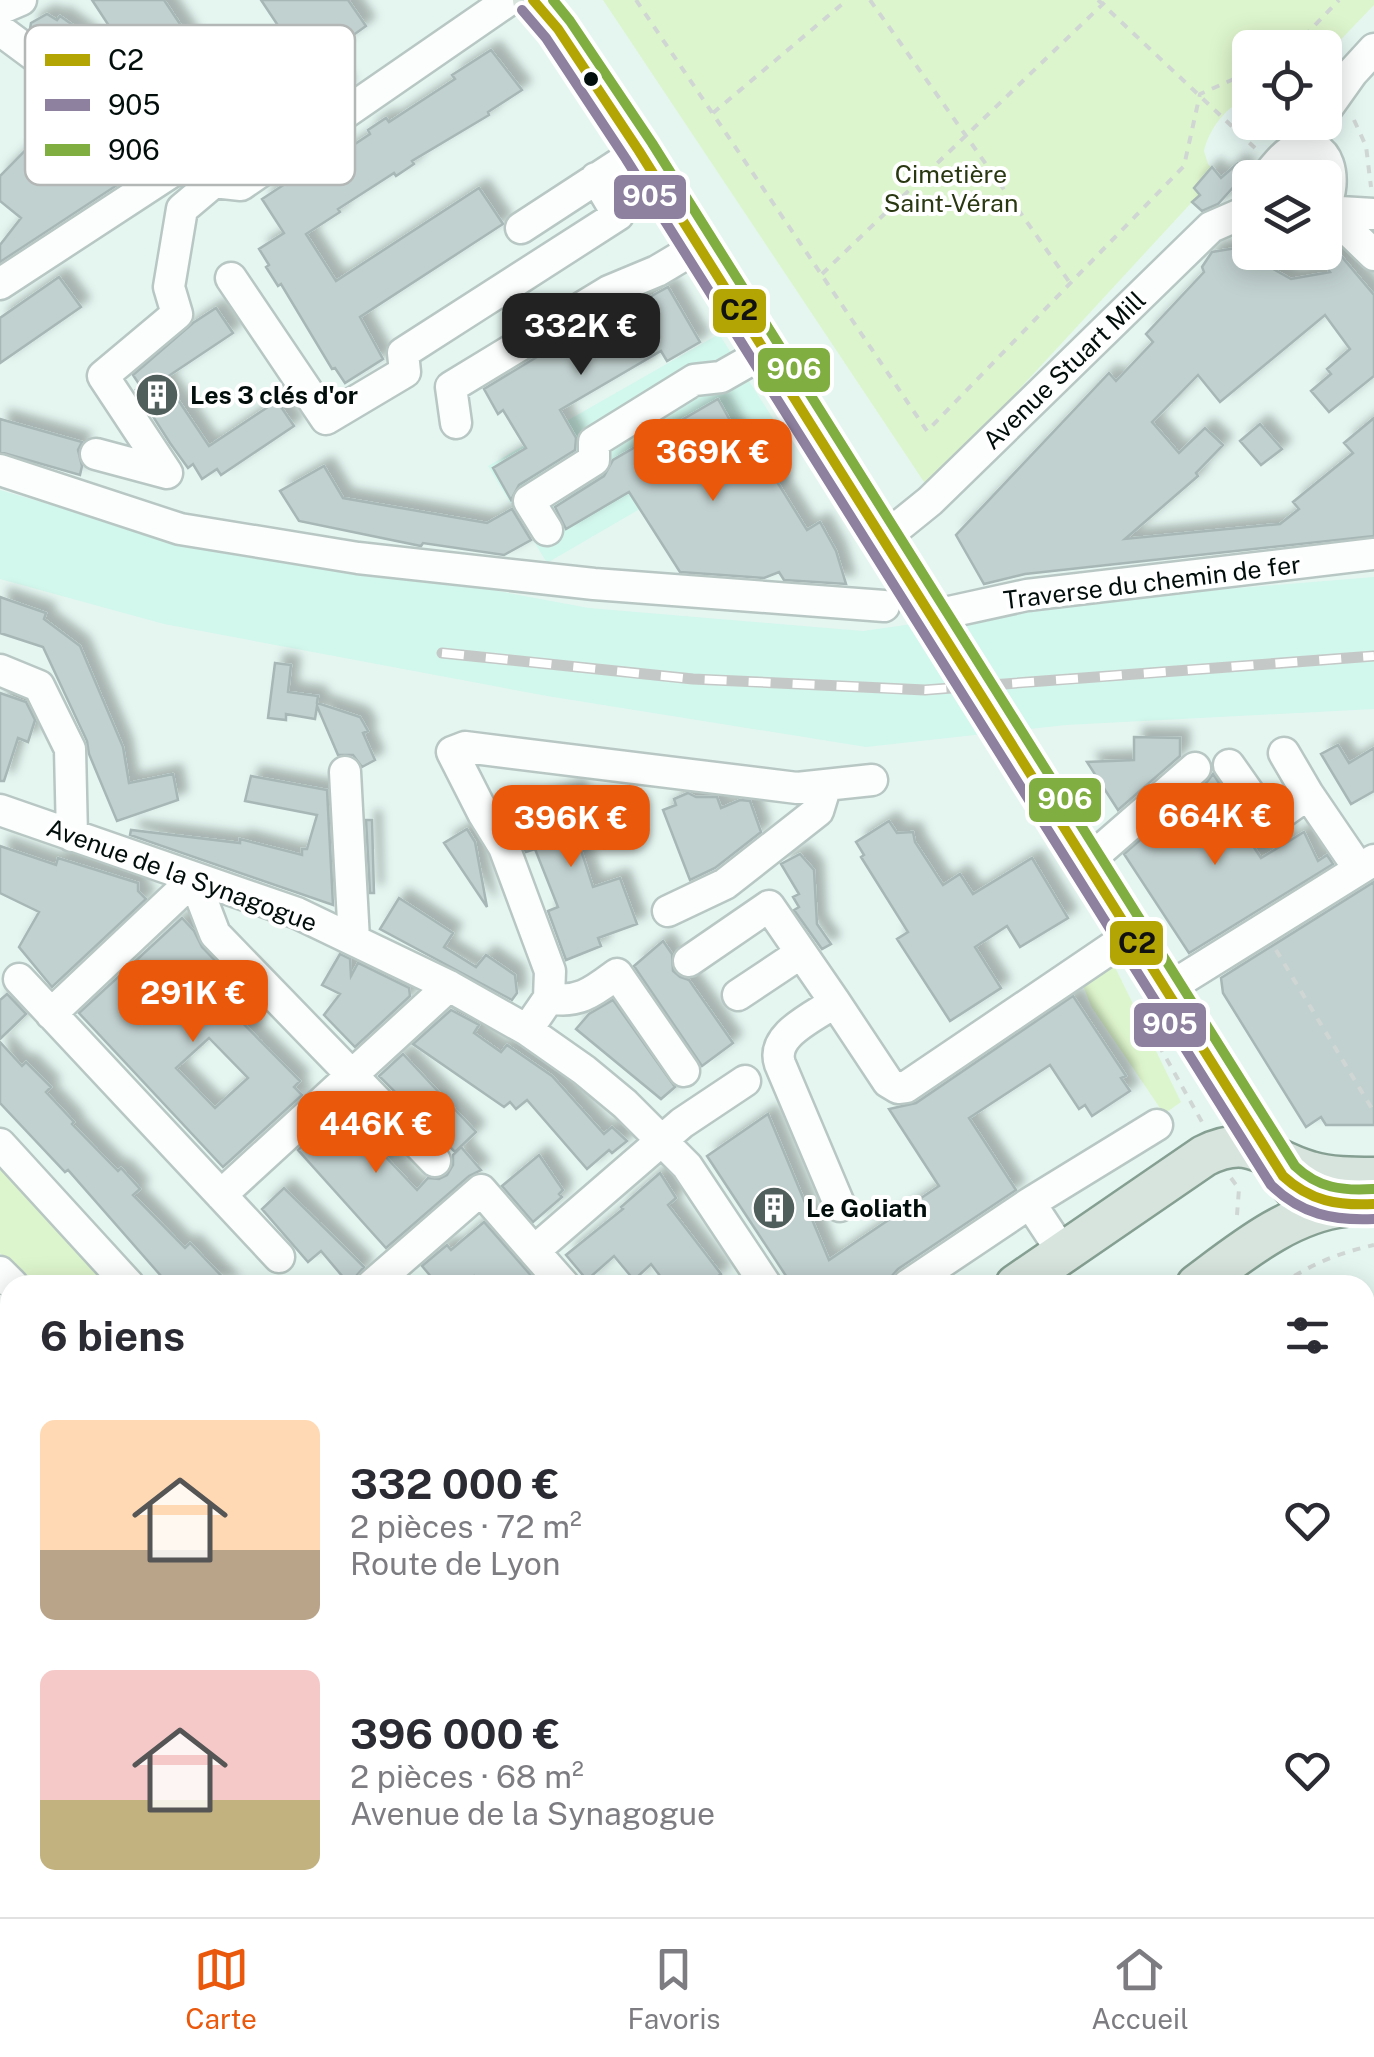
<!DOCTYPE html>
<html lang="fr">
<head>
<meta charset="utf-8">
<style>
	body { margin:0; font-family:"Public Sans",sans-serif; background:#f2f2f3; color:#2b2b33; height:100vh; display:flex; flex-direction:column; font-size:38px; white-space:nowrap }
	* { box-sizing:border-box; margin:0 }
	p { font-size:32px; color:#7c7c81 }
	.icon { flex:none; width:55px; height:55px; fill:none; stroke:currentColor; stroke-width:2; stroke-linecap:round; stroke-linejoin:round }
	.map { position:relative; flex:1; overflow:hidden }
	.details { position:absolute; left:0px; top:1275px; width:1375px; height:642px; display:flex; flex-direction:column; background:#fff; border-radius:30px 30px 0 0; box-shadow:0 5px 25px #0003 }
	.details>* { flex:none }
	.fabs { position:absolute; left:1232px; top:30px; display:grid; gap:20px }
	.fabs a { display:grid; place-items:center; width:110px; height:110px; border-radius:15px; background:#fff; box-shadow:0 5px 25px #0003; font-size:50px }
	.price { position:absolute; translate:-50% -85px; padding:0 22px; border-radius:20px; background:#ea580c; color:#fff; font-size:32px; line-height:65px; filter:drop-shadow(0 2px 5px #0008) }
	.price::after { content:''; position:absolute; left:50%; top:60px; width:30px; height:22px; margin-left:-15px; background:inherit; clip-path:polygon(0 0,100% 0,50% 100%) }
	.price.active { background:#222; color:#fff }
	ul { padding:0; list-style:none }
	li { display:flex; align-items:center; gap:30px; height:250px; padding:0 40px }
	li span { display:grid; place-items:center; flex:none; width:280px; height:200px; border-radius:15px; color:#555 }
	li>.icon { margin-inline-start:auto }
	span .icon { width:120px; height:120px; fill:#fffc; stroke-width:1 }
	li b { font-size:42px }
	h2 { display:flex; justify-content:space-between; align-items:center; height:120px; padding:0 40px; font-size:42px }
	.menu { display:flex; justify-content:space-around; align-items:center; height:140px; border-top:2px solid #e1e1e2; background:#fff; font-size:28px; color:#7c7c81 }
	.menu a { display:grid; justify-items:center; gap:5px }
	.menu .active { color:#ea580c }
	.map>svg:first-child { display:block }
	.built { fill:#d2f7ec }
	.green { fill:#ddf5cc }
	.forest { fill:#c8e4b0 }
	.water { fill:#6dcde7 }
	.building { fill:#c1d1cf; stroke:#a7b7b6; stroke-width:2.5; fill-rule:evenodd; filter:url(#shadow) }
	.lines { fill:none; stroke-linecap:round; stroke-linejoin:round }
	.minor-casing { stroke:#b8c7c3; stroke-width:35 }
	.major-casing { stroke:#859f92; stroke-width:45 }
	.highway-casing { stroke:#859f92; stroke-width:50 }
	.path { stroke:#d0d6d4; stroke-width:4; stroke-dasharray:8 8; stroke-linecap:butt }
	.minor { stroke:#fbfefd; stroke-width:30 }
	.major { stroke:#d7e4dd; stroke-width:40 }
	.highway { stroke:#c0d3c8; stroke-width:45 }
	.rail-casing { stroke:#c4c8c7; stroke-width:11 }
	.rail { stroke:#fff; stroke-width:8; stroke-dasharray:22; stroke-linecap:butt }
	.bus-1-casing { stroke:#fff; stroke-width:18 }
	.bus-2-casing { stroke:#fff; stroke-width:18 }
	.bus-3-casing { stroke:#fff; stroke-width:18 }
	.bus-1 { stroke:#b3a503; stroke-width:10 }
	.bus-2 { stroke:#8e81a0; stroke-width:10 }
	.bus-3 { stroke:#80ae41; stroke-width:10 }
	.bus-dot { fill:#020e0b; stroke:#fff; stroke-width:4 }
	.labels { text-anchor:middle; stroke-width:8; stroke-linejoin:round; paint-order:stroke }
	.park-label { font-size:25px; fill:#2a3812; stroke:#fff }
	.street-label { font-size:25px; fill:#020e0b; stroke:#fff }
	.poi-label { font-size:25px; font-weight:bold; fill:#020e0b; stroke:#fff; text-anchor:start }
	.key { fill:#fff; stroke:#b3b7b6; stroke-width:2.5 }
	.key-label { font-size:28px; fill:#020e0b }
	.line-badge { stroke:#fff; stroke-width:4 }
	.badge-label { font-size:28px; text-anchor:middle; font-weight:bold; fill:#fff }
	.pale-badge-label { font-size:28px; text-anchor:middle; font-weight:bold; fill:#111 }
</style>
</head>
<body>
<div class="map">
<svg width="1374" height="1917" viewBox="0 0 1374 1917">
	<defs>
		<filter id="shadow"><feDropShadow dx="9" dy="-9" stdDeviation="5" flood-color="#0004"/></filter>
	</defs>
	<rect width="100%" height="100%" fill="#e5f6f1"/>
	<path class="built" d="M719,334L779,428L547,563L488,466Z
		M0,490L152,534L369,567L589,608L863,631L1068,602L1374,577V709L1066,725L866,747L547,696L164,624L0,579Z
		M1374,1296V1869L1365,1858V1309L1371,1305L1368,1297Z"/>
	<path class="green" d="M603,0H1374V5L1325,56V48H1250V98C1227,104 1209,129 1204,151L1208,164L1217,175L928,488Z
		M1113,963L1181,1102L1164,1114L1091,1006L1082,983Z
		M0,1162L121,1285H31L0,1253Z"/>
	<path class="forest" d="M0,1633L10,1640V1767L0,1757Z
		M160,1908H283L288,1917H170Z"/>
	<path class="water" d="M0,1767L10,1776V1908H148L158,1917H0Z"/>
	<path class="building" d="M92,0H164L194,45L168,62L171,67L150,80L159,86L130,103L30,29L31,23L47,14L57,20L60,16L140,73Z
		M261,0H348L366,26L324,56L346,90L261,147L221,86L287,39Z
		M491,50L522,90L488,112L489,115L412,161L414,164L396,176L394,173L338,209L340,212L306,234L336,281L479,188L503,224L360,317L383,359L345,383L335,368L332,369L281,284L278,286L266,267L269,265L259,249L284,233L262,199L311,167L314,171L370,134L368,130L386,118L389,122L455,79L452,75Z
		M53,122L72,145L102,165L118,141L149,164L0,262V245L21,218L0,201V176Z
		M1238,163L1247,172L1218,204L1202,211L1192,202L1200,195L1194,188L1212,167L1221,178Z
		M1236,248L1291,279L1330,272L1322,260L1336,250L1374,295V376L1329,412L1311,391L1331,374L1327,369L1350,349L1325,315L1220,402L1198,375L1152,422L1179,453L1205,428L1223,445L1196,473L1198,476L1125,539L1280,524L1299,509L1293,502L1353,453L1344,443L1374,418V536L1025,574L984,584L956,535L1109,373L1116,381L1153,342L1146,334L1204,272L1202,267L1212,252Z
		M59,277L81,307L0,363V318Z
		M668,287L700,342L667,361L661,351L560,410L576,438L575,450L519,485L511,500L493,468L526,448L503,410L498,414L484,389L618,308L647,295L648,298Z
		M216,308L233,333L164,379L209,446L277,401L294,426L221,475L217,469L202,479L193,464L188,468L170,443L136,390L141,387L133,375L193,323Z
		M718,399L745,447L753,443L807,530L820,522L836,551L846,584L784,580L779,572L764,578L680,572L629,492L566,529L555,507L604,476L613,460Z
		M0,419L82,442L78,450L82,466L80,475L0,452Z
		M1260,424L1282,449L1261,465L1240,441Z
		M324,466L343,498L487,523L512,509L531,540L504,555L423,543L421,546L299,521L280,491Z
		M0,597L46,613L44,619L80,646L123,747L129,783L173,774L178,800L117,821L89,754L87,741L43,647L0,633Z
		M275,663L291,665L288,692L318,696L317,703L360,717L368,731L363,733L375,760L362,767L353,755H338L317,706L315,719L286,714V720L268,718Z
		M0,693L26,702L35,720L28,742L18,738L4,781H0Z
		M1134,737L1180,738V756L1118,810L1087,762L1134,760Z
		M1338,745L1349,763L1374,748V791L1351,804L1321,754Z
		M1213,774L1221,786L1216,790L1261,858L1304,832L1318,861L1327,855L1333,864L1189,953L1124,854L1207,782Z
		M251,776L327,790L333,905L130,835L131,830L240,843V839L302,855V849H307L317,815L245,801Z
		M576,787L583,807L591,804L604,838L580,847L593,887L620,878L637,924L598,938L601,946L566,960L548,911L558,907L535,849L526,852L503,807L526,799L528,804Z
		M688,793L696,797H717L721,808L740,800L750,801L761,832L715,868L690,880L663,810L676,805L674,799Z
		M366,820H372L374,893H370Z
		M889,821L897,833L913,832L915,842L943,885L960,874L973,894L1032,858L1068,918L1020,947L1007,926L975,947L1001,988L950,1021L897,939L908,932L861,857L864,855L856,842Z
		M467,829L475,842L487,907L444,843Z
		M0,846L56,865L58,858L138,883V891L146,899L52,987L19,947L39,912L0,893Z
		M800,854L814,870L817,924L831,944L822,949L794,910L799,907L793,897L799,894L781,864Z
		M1374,882V1125H1326L1321,1117L1306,1127L1223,993L1221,978Z
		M399,898L453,933L444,947L476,967L486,955L515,975L517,993L512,1000L380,929Z
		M182,918L194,931L202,947L227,973L209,989L300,1081L294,1087L302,1095L223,1167L79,1013ZM209,1038L248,1078L215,1108L176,1068Z
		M663,941L672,954L673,971L680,977L689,980L733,1043L702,1066L634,966Z
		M340,954L350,959L351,976L358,963L409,988L410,996L355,1047L324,1015L340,994L322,985Z
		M7,994L26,1014L0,1039V1000Z
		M1073,996L1126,1076L1121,1078L1130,1091L1092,1116L1085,1105L1079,1109L1050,1065L969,1118L1016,1190L898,1269L884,1285H792L707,1156L768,1114L829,1260L939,1186L889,1109L916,1103Z
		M613,1000L675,1087L661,1099L576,1029L589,1014Z
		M451,1010L479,1025L474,1033L501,1052L507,1045L552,1076L604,1134L612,1127L627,1141L612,1153L609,1150L587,1169L527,1100L516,1109L510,1102L504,1107L413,1044Z
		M0,1042L22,1066L26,1062L51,1087L46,1092L74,1122L72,1124L118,1171L121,1168L140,1189L133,1195L185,1248L190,1243L230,1285H169L68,1170L65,1172L0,1103Z
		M403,1054L476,1132L455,1152L379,1076Z
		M351,1101L376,1127L366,1136L417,1190L428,1178L439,1179L447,1175L453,1165V1155L461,1147L481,1170L469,1176L386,1248L298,1150Z
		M539,1155L563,1190L559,1194L562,1197L533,1222L502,1186Z
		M660,1173L676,1198L668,1205L721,1274L705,1285H667L651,1264L634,1280L614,1256L587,1280L566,1255L623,1209L621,1207Z
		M284,1188L364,1267L349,1284L321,1251L308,1262L262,1209Z
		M484,1222L520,1263L539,1285H481L474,1276L464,1285H438L422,1266L447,1245L451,1250Z"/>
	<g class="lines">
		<g class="minor-casing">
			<path id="minor" d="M0,9L21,0
				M0,30L182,165L214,182L241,185L509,0
				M1325,111L1352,73L1374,49
				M1265,178C1274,168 1283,154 1295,149C1331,136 1337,183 1325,205
				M1325,207L1340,212L1374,214
				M1340,212L1344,226L1374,255
				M521,228L639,151
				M231,278L326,419L405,372L403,353L618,215L596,178
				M0,284L182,165
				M456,423L451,387L609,291L657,271L699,246
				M96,454L167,473L103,376L177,314L169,287L182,209L214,182
				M0,470L180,529L358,558L594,584L884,606
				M547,530L529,501L594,460V442L694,380L721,377L765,352
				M883,539L930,501L1211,227L1250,210
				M931,616L1027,595L1374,554
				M0,670L39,686L70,749L72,836
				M1284,753L1308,794
				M1229,765L1269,822L1308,794L1359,869
				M345,772L354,940
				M0,810L297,913L449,986L527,1030L584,1070L625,1104L687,1166L766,1285
				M1087,862L1195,768
				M668,911L725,884L818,811L826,785
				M689,961L769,906L835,1002
				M19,979L279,1257
				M1167,989L1374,860
				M738,995L801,953
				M549,998C579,1004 594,991 617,974L684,1071
				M51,1014L194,879L215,934L435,1161
				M527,1030L549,998L550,971L504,847L483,813L452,752L465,747L797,788L872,780
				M0,1144L129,1285
				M221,1195L449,986
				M1030,1203L1157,1125
				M840,1206L780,1064C770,1035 814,1017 835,1002L888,1082L898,1088L906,1087L1132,934
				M534,1251L564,1285
				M0,1272L13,1285
				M372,1285L481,1190L534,1251L682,1123L745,1081
				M908,1285L1030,1203L1063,1253
				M0,1310L10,1320
				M0,1536L10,1543
				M1365,1880L1374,1891
				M887,1908L888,1917
				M1010,1908L1012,1917
				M1188,1908L1194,1917
				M1254,1917L1265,1908"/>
		</g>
		<g class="major-casing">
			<path id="major" d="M533,0L558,29L639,151L1283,1176L1296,1190L1338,1206
				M1016,1285L1204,1156C1252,1132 1266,1160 1310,1172C1330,1178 1353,1178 1374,1178
				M1197,1285C1240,1253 1289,1212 1345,1206
				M307,1908L313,1917
				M778,1908L779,1917"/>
		</g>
		<g class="highway-casing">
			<path id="highway" d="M0,1599L3,1601"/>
		</g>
		<path class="path" d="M636,0L927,431L1184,166L1200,94L1234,79L1250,78
			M870,0L1070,283
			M1098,0L1255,148
			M1293,48L1339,0
			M713,113L847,0
			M1354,120L1366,146L1371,187
			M822,274L1107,0
			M1276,950L1374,1112
			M1143,1017L1202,1122
			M1231,1178L1239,1189L1237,1215
			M1154,1285L1166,1276
			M1281,1285C1310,1264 1339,1253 1374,1245
			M1373,1687H1374
			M743,1908L744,1917
			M814,1908V1917"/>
		<use href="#minor" class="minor"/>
		<use href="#major" class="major"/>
		<use href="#highway" class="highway"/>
		<g class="rail-casing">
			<path id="rail" d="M442,653L693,679L925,690L1374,656"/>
		</g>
		<use href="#rail" class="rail"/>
		<g class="bus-1-casing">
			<path id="bus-1" d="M533,0L558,29L639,151L1283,1176C1310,1201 1338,1206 1374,1204"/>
		</g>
		<g class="bus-2-casing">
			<path id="bus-2" d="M522,10L546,38L626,159L1271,1185C1301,1214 1333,1221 1374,1219"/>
		</g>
		<g class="bus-3-casing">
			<path id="bus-3" d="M553,0L570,21L652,143L1295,1166C1318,1188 1342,1191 1373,1189"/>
		</g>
		<use href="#bus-1" class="bus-1"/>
		<use href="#bus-2" class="bus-2"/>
		<use href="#bus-3" class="bus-3"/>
	</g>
	<defs>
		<g id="building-disc" transform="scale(2.25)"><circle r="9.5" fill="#515f5c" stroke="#fff"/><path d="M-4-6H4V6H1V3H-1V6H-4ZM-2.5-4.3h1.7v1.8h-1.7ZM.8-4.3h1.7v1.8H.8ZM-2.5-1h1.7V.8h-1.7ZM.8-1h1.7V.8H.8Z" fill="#fff"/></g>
	</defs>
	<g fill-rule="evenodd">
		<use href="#building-disc" x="157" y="395"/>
		<use href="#building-disc" x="774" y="1208"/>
	</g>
	<circle class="bus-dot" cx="591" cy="79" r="9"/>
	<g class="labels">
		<g class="park-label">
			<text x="951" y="183">Cimetière<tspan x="951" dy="29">Saint-Véran</tspan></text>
		</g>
		<g class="street-label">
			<text transform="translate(1064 370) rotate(-44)" y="9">Avenue Stuart Mill</text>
			<text transform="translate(1152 582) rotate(-7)" y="9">Traverse du chemin de fer</text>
			<text transform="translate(182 875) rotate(20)" y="9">Avenue de la Synagogue</text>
		</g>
		<g class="poi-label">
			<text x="190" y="404">Les 3 clés d'or</text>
			<text x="806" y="1217">Le Goliath</text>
		</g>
	</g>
	<rect x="25" y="25" width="330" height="160" rx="15" class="key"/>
	<rect x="45" y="54" width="45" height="12" fill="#b3a503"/>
	<rect x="45" y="99" width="45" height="12" fill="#8e81a0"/>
	<rect x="45" y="144" width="45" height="12" fill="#80ae41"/>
	<g class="key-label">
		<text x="108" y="70">C2</text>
		<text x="108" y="115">905</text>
		<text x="108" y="160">906</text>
	</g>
	<g class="line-badge">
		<rect x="612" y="173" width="76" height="48" rx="10" fill="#8e81a0"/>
		<rect x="711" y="287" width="57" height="48" rx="10" fill="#b3a503"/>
		<rect x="756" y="346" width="76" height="48" rx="10" fill="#80ae41"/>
		<rect x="1027" y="776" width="76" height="48" rx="10" fill="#80ae41"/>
		<rect x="1108" y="919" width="57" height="48" rx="10" fill="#b3a503"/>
		<rect x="1132" y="1001" width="76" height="48" rx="10" fill="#8e81a0"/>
	</g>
	<g class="badge-label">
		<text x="650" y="206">905</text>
		<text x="794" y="379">906</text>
		<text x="1065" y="809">906</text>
		<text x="1170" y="1034">905</text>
	</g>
	<g class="pale-badge-label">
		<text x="739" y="320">C2</text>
		<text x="1137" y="953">C2</text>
	</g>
</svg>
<div class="fabs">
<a><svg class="icon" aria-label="locate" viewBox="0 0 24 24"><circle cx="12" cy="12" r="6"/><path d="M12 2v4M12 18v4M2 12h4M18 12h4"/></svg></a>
<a><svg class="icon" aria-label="layers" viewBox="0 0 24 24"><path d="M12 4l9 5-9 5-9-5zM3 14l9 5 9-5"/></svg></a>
</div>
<b class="price active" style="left:581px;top:378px">332K €</b>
<b class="price" style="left:713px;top:504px">369K €</b>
<b class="price" style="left:1215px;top:868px">664K €</b>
<b class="price" style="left:571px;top:870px">396K €</b>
<b class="price" style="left:193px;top:1045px">291K €</b>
<b class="price" style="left:376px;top:1176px">446K €</b>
<section class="details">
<h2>6 biens<svg class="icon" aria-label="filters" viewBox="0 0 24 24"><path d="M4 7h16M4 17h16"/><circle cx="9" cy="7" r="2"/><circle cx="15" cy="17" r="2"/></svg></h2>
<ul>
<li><span style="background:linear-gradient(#ffd9b3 65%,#b9a48a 0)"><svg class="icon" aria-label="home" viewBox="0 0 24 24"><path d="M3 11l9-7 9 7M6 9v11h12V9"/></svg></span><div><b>332 000 €</b><p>2 pièces · 72 m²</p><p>Route de Lyon</p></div><svg class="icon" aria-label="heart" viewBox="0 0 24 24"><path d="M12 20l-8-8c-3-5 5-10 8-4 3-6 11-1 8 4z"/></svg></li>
<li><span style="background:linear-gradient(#f6c9c9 65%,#c2b280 0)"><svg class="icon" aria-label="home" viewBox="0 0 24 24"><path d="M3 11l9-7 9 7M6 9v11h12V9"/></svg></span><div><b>396 000 €</b><p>2 pièces · 68 m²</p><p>Avenue de la Synagogue</p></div><svg class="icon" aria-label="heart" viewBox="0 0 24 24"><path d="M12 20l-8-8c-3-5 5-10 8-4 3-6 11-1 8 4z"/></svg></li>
</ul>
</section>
</div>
<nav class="menu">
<a class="active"><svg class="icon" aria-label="map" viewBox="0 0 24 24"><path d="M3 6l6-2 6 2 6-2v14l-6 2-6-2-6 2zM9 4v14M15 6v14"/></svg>Carte</a>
<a><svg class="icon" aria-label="saved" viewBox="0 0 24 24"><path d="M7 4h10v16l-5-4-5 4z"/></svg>Favoris</a>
<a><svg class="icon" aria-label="home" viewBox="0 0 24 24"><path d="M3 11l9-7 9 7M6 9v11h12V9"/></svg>Accueil</a>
</nav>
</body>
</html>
